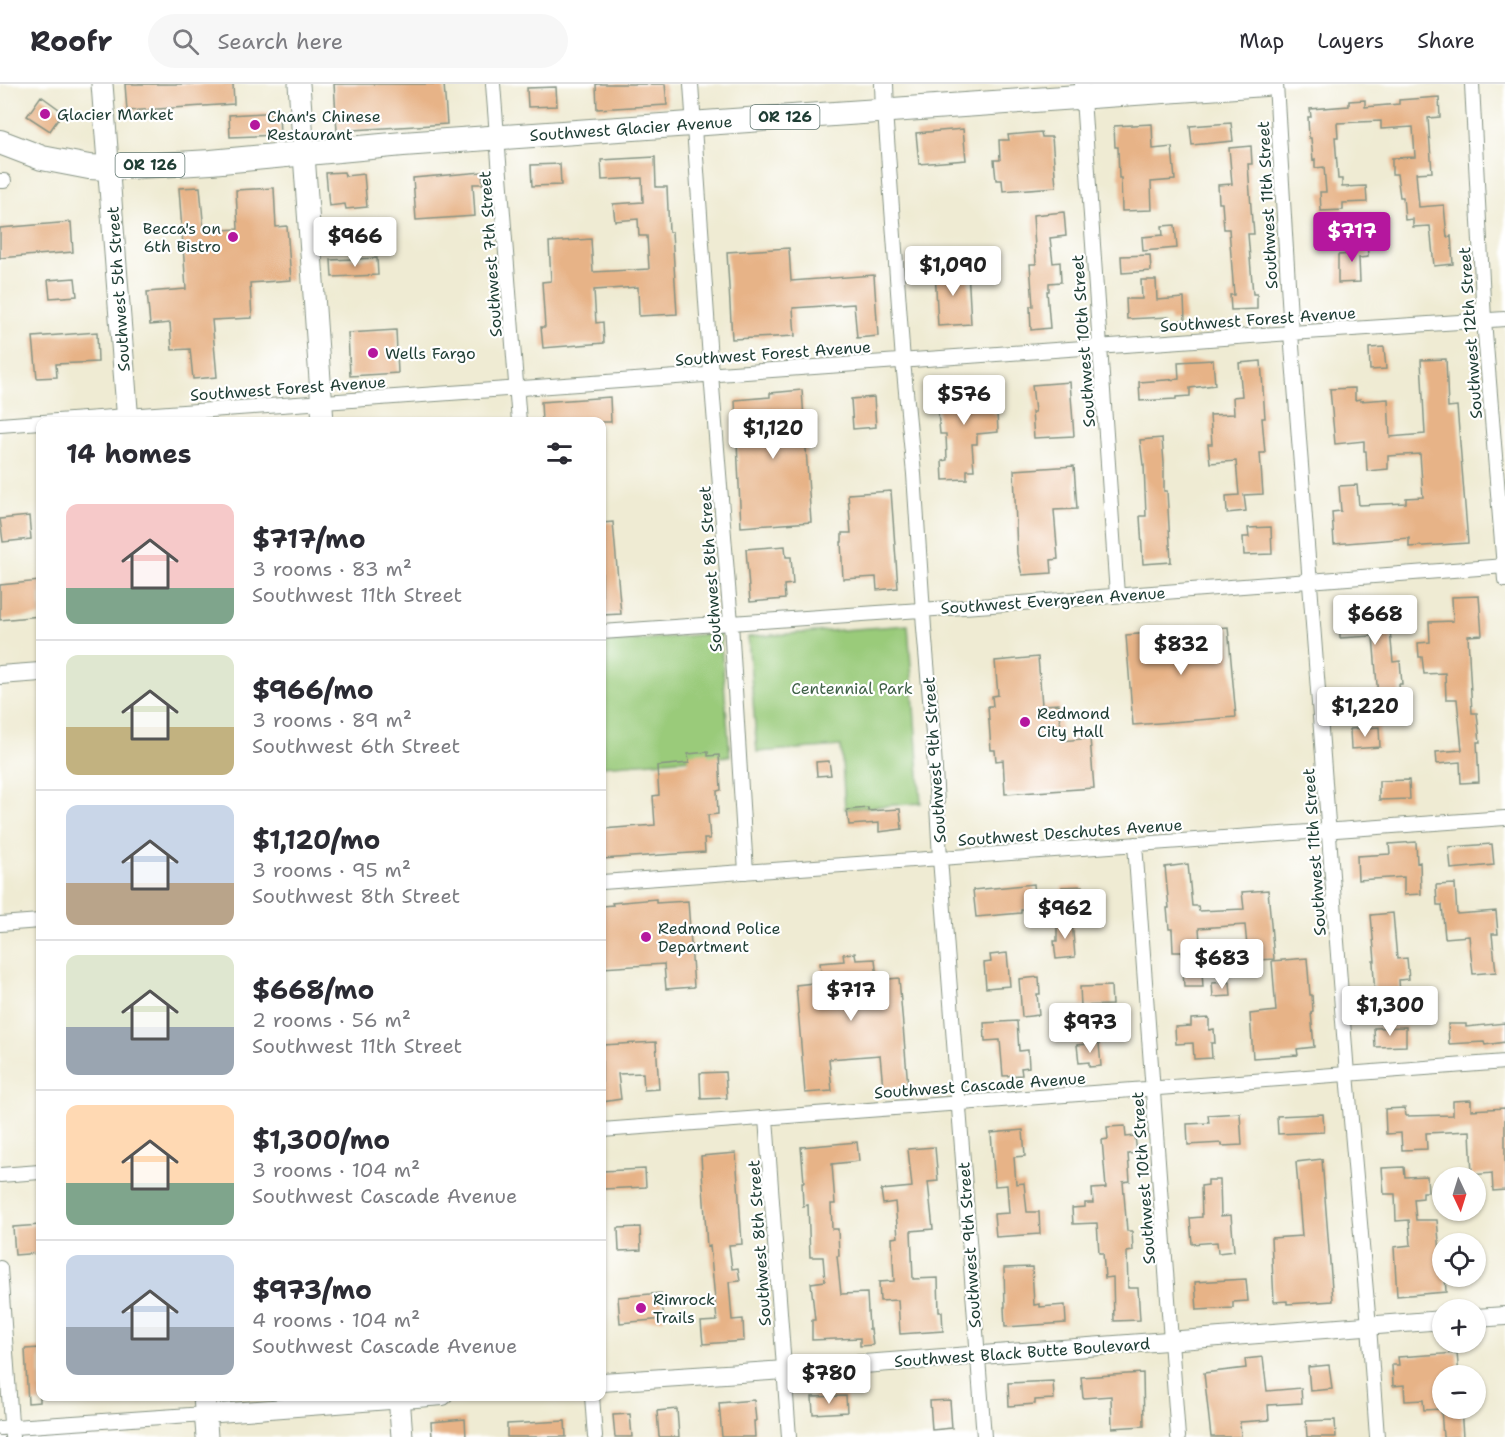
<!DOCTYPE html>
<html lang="en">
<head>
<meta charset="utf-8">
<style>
	body { margin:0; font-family:"Shantell Sans",sans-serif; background:#f7f7f7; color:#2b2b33; height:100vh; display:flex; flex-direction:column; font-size:22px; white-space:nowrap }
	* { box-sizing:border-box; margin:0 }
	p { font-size:20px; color:#7c7c81 }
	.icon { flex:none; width:33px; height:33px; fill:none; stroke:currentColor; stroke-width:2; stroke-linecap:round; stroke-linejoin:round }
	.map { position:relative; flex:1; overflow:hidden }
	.details { position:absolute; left:36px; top:333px; width:570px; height:984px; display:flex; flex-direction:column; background:#fff; border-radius:12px; box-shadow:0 2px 4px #0004 }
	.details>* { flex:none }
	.needle { width:39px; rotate:176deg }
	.buttons { position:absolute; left:1432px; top:1083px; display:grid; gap:12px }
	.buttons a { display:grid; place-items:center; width:54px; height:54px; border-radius:50%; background:#fff; box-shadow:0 2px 4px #0004; font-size:30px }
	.price { position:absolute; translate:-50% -51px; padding:0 14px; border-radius:6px; background:#fff; color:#222; font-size:20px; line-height:39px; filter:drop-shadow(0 2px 3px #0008) }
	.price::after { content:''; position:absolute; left:50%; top:36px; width:18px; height:14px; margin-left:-9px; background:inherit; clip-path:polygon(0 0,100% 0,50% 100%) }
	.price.selected { background:#b5179e; color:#fff }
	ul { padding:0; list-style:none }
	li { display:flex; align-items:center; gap:18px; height:150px; padding:0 30px }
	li+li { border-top:2px solid #e1e1e2 }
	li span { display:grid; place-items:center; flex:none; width:168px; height:120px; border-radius:12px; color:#555 }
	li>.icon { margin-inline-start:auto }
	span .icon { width:72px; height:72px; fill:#fffc; stroke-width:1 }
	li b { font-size:26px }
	h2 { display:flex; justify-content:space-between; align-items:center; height:72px; padding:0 30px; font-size:26px }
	header { display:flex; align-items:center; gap:36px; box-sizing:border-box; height:84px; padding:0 30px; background:#fff; border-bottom:2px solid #e1e1e2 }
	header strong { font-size:28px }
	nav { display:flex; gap:33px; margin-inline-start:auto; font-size:21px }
	.search { width:420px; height:54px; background:#f7f7f7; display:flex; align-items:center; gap:15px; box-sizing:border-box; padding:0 21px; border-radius:33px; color:#7c7c81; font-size:22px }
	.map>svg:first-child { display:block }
	.green { fill:#9acb7a; stroke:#5c8457; stroke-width:1.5 }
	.building { fill:#e7b387 }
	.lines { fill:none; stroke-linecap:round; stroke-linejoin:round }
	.street-casing { stroke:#879484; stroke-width:16 }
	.secondary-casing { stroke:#879484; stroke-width:20 }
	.primary-casing { stroke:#879484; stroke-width:23 }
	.highway-casing { stroke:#879484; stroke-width:26 }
	.street { stroke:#fff; stroke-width:14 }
	.secondary { stroke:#fff; stroke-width:18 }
	.primary { stroke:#fff; stroke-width:21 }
	.highway { stroke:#fff; stroke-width:24 }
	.poi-dot { fill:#b5179e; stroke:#fff; stroke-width:2 }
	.labels { text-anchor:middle; stroke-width:4.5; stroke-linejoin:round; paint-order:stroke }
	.shield { fill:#fff; stroke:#627771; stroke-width:1.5 }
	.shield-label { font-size:15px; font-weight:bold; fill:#1f3d34 }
	.poi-label { font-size:16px; fill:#1f3d34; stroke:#fff; text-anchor:start }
	.street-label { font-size:16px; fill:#1f3d34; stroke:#fff }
	.park-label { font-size:16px; fill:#3e6046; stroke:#fff }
</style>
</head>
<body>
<header>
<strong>Roofr</strong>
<div class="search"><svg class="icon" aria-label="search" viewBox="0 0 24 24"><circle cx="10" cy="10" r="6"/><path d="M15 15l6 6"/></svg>Search here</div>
<nav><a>Map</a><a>Layers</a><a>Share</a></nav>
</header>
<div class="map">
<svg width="1505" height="1353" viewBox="0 0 1505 1353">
	<rect width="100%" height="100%" fill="#fff"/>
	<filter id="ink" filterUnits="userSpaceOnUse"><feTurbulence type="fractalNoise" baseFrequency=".0167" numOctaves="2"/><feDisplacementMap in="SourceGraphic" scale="12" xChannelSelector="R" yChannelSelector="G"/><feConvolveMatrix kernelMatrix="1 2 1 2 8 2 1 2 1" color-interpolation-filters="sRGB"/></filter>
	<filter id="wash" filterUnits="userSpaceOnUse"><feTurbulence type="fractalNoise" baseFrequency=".008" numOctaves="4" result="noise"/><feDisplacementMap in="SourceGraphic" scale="24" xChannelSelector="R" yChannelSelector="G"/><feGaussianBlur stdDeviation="1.35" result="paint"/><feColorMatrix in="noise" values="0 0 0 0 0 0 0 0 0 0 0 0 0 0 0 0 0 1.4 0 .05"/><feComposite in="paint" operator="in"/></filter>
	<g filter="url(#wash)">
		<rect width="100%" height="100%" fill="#efebd3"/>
		<path class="green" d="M908,541L921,719L845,725L841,662L757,668L748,553Z
			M720,549L730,672L602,682V559Z"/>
		<g id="blocks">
			<path class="building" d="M125,0H233L234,20L127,27Z
				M334,0H444L447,40L337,47Z
				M596,0H665L667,21L597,25Z
				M556,3L557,22L528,23L527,4Z
				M41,12L63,28L50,47L27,32Z
				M1439,13L1440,33L1428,34L1432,88L1416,89L1419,123L1444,121L1447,153L1451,152L1453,180L1434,182L1430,142L1413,143V135L1405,136L1403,113H1400L1397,90H1392V74L1415,73L1413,43L1381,45V37L1337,39L1338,53H1335L1338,95H1342V103L1366,102L1367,118L1343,119V126L1321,127L1320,108H1326L1324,83L1315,84V75L1313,76L1311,54H1309L1308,33H1311L1310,25L1349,22V17L1365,16V23L1399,20V16Z
				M279,28L280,51L230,53L229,31Z
				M1231,39L1233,57L1192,61L1190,42Z
				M1152,40L1153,65L1172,63L1175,96L1151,98L1152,126L1122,127L1121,94H1119L1118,63H1115L1114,42Z
				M963,45L966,76L919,80L916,49Z
				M1041,48L1042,53H1052L1056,103L1003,107L1002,96H996L994,76H1000L999,56H1009L1008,51Z
				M1251,62L1252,80H1248L1252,138H1253L1254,150H1248L1253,210H1257V225L1231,226L1230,211H1234L1229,145H1224L1222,119H1219L1218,101L1232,100L1229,64Z
				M655,73L656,103H667L669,148H672L677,230L639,232L638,203L594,206L596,239L603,238L604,259L543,264L541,243H545L542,198L551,197L549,158L591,155L593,188L649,185L647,152H639L638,135L615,137L613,120L643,118L642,94L602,96L601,76Z
				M560,80L561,101L532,102L531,81Z
				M344,88L345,92L364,90L367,123L346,125L345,120L329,122L326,89Z
				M482,88L483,100H473L475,132L416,136L413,94Z
				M200,103L204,147L238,145L236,106L274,104L276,143L287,142L291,196L250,199L252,234L212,236L217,293L193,295L190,265L172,266L170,239L150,241L147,208L186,205L179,104Z
				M1064,128L1066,152L1050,154L1053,179L1060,178L1061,198L1049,199V207H1047L1050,244L1031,246L1030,222H1033L1030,180H1036L1033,131Z
				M71,138L73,168L0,174V144Z
				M1175,141L1177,164L1143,167L1142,153L1163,151L1162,142Z
				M1367,156L1368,173L1359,174L1360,198L1338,199V171L1353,170L1352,157Z
				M789,164L791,197L874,191L878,252L857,254L854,220L793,224L795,252L732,255L727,168Z
				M1150,171L1151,187L1122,189L1121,172Z
				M377,174L378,191L332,193L331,176Z
				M968,185L971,240L938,242L935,187Z
				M75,194L77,212L50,214L48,196Z
				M1141,196H1156L1157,216L1184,214L1185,236L1170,237L1169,233L1127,235L1126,215H1142Z
				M396,246L398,289L350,292L348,249Z
				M97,248L98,278L56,280L57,293L37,294L33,253Z
				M1384,263L1386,285L1370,286L1369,264Z
				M1446,275L1448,323L1457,322L1468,459L1409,463V454L1334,460L1332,428L1341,427L1339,402L1357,401L1359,421L1406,419V414L1423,413L1420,370L1388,372V385L1367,387L1366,367H1364V357L1335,360L1330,305L1355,304V316L1360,315V317L1388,315L1390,353L1425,350L1421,276Z
				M1213,276L1215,301L1190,304V312L1176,313V315L1140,317L1139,298L1179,295L1178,278Z
				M1261,277L1265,334H1262L1265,369H1260L1263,410L1244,411L1246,427L1227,429L1226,412L1239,411L1236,377L1210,379L1208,360H1212L1210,331L1234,330L1233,313L1242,312L1239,279Z
				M1070,298L1074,352L1034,354L1032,328H1035L1032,301Z
				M993,304V329H997L998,348L977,350V360H972L974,386H967V395L943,396L942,377L947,376L946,350H940L936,306Z
				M802,306L811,438L741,443L735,316L770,313V309Z
				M610,313L611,338H542L541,318Z
				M874,313L876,343L853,345L851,315Z
				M1162,354L1164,379V407H1167L1171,478L1143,480L1140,432H1146L1144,381H1143L1140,356Z
				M1074,382L1077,425L1054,426L1058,475L1051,476L1052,489L1022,491L1017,470L1014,386Z
				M891,407L898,504L877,506L876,493L843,495L841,458H842V449H851L848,410Z
				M29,432L31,455L3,458L0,435Z
				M613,438L621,530L602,531V439Z
				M1271,443L1272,470L1244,471L1243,453H1249L1248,444Z
				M785,462L786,473H791L793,500L784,501L785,515L750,518L746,465Z
				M40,497V532L0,536V501Z
				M1479,512L1482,551L1468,552L1472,629H1477L1480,658H1477L1479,698L1461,699L1460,678L1437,680L1436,668L1462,666L1457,615H1446L1445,589L1424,590L1422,573H1419L1418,559L1430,558L1429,538L1453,537L1452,513Z
				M1388,525L1393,578L1400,577L1402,600H1399L1400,612L1378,613L1373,552L1340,554L1339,528Z
				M1228,543L1236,633L1133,641L1126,551Z
				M1038,573L1042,621L1059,620L1062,657L1090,654L1094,704L1005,710L1003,676L996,677L995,666H991L988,622H993L992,612L998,611L995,577Z
				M1379,643L1380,663L1351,665L1350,645Z
				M708,668V672L719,671L721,706L717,707L718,730L708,731L710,755H704L705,768L602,775V745L655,741L653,712L659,711L657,682L689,679L688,670Z
				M829,677L831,691L817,692L816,678Z
				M1409,696L1410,715L1379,716V697Z
				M868,724V727L900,725L902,745L879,748V739L849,741L847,726Z
				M1416,758L1417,779L1420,778L1421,810L1404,811V793L1358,796L1357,772L1390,770L1389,760Z
				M1492,760L1494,781L1451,785L1449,763Z
				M1188,780L1192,822H1198L1199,827L1244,825L1242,808L1268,806L1274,875L1258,876V872L1248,873L1245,841L1199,844L1203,903H1184L1182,868H1173L1172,845H1169L1167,824H1169L1165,783Z
				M1034,800L1036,825L1021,826V829L976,833L973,806Z
				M1455,800L1457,830L1496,827L1498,850H1492L1496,888L1473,890L1469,852L1445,854L1442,821H1437L1436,801Z
				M1082,802L1084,833L1065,835L1062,803Z
				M656,815V819L688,817L694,903L666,905L664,880L602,884V822L613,821L612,819Z
				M1393,829L1397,875L1407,874L1409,895L1399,896L1400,909H1392L1393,915L1375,916L1373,877H1375L1371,831Z
				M1072,836L1075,873L1056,875L1054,857H1057V837Z
				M855,869L856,876L875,875L877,896L899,894L908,1002L883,1004L880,971L829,975L832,1007L805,1009L796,901L822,898L820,879L844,877L843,870Z
				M1007,869L1010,902L986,904L984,879L991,878L990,871Z
				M1307,874L1310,911H1312L1313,927L1311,928L1314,963L1297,965L1298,971L1253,974L1250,930L1276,927L1272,877Z
				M1039,893L1040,910H1037L1039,931L1022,933L1019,895Z
				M1230,898L1231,912L1213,913L1212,899Z
				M1111,902L1112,921L1081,922L1080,903Z
				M1209,934V946L1214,945L1215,959H1211L1212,974L1194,975L1193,959L1176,960L1175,943L1191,942V935Z
				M1017,937L1019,967L1028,966L1029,983L1021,984L1022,991L1003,992L1000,956L985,957L984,939Z
				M1505,939V958L1485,961L1484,958L1449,960L1448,940H1466V943Z
				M1406,943V962L1375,963L1374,944Z
				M656,958L659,1005L644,1006L643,989L618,990L621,1015L602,1018V961Z
				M1099,959L1101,982L1089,983V978L1079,979L1077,961Z
				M725,988L727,1014L701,1015L700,989Z
				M1471,1016V1026L1505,1024V1106L1493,1107L1492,1089L1472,1091L1470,1047L1426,1049L1427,1065L1402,1066L1401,1049L1386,1050L1385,1025L1405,1024L1406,1032L1453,1031V1017Z
				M1240,1029L1242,1061L1222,1062V1059L1188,1061L1187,1040L1209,1039L1208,1031Z
				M1323,1030L1324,1048L1278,1050L1277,1032Z
				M1125,1042L1126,1053L1135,1052L1137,1069L1128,1070L1130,1097L1123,1098L1127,1147H1132L1133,1167L1127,1168L1128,1204H1138L1140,1236L1114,1237L1113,1193L1105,1194L1103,1169H1099L1097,1139L1073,1140L1072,1124L1085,1123V1119H1093L1092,1105L1106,1104L1102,1056L1108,1055L1107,1043Z
				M1023,1046L1025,1072L1014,1073L1016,1100L1024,1099L1027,1128H1039L1040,1150L996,1153L994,1130L1009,1129L1007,1101L995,1102L991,1049Z
				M857,1058L859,1077L832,1080L835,1120H831L832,1145H838L839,1172H837L841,1210L867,1209L869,1245H871L873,1261L860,1262V1254L812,1256V1236H815L811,1199L825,1197L823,1173H810L808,1121L803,1122L802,1098H804L801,1063Z
				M935,1063L938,1097L928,1098L933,1145L911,1147L913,1195L938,1194L939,1228H942L943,1247L900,1250L898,1216L880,1217L879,1198L894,1197L892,1154L898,1153L895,1118L883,1120L881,1106L912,1103L908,1065Z
				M736,1069L742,1160L729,1161L732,1185L738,1184L740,1197L729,1198L732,1236L743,1235L744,1257L703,1260L701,1238L717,1237L710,1162L707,1163L701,1072Z
				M1322,1075L1333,1217L1287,1220V1217L1274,1218L1271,1154L1302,1152L1296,1078Z
				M1404,1083L1405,1093L1427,1092L1428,1108H1423V1114L1414,1115L1416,1136H1437L1442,1189H1443V1192H1445L1446,1208L1397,1212L1394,1163L1411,1161L1409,1136L1396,1137L1395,1110H1384L1382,1084Z
				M645,1085L646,1103L603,1105L602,1087Z
				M1208,1096H1220L1221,1132L1231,1131L1234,1167L1218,1169L1217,1158L1192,1160L1190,1134L1202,1133L1201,1102L1208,1101Z
				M40,1141V1169L15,1171L13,1143Z
				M640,1143L641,1166L619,1167L618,1144Z
				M1032,1183L1034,1221L1040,1220V1223L1065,1221L1066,1239L1005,1243L1004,1223H1005L1004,1184Z
				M1246,1195L1248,1217L1233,1218V1224L1197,1226L1195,1198Z
				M661,1209L664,1235L620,1239L618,1213Z
				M40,1264V1318L28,1319L25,1265Z
				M1457,1269L1459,1292H1443V1324H1461L1463,1353H1443L1441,1325L1424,1326L1423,1316L1405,1317L1404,1301L1393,1302L1392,1281H1399L1398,1273Z
				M1263,1273L1267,1307L1301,1304L1302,1319L1268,1321L1269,1336L1240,1338L1241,1353H1211L1204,1289L1246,1284L1245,1275Z
				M1329,1281L1332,1305L1310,1307L1308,1283Z
				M1143,1289L1144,1342L1112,1344L1111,1312L1083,1314L1081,1293Z
				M1053,1297L1054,1315L1035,1316V1320L1009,1322L1008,1299Z
				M846,1312L847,1328L813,1330L812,1313Z
				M754,1316L756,1337H754L755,1353H722L719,1319Z
				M950,1316L952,1344L932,1346L930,1317Z
				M677,1325L679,1353H659L657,1327Z
				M630,1330L632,1353H615L613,1331Z
				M465,1335L466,1353H432L431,1338Z
				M1335,1336L1336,1353H1307L1306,1337Z
				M565,1337L566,1353H507V1340Z"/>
		</g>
	</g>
	<g filter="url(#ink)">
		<use href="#blocks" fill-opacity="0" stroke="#879484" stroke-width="1.5"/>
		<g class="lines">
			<g class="street-casing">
				<path id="street" d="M493,0L519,338
					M691,0L711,290L731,539L746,788
					M1082,0L1117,511
					M1276,0L1291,249L1347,990L1369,1242L1377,1353
					M1472,0L1484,236L1505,496
					M885,27L903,277L914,390L924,544L933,650L940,774L984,1353
					M0,97H4
					M43,338L1195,256L1291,249L1505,235
					M0,341L40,338
					M602,548L1021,519L1505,482
					M1135,760L1178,1353
					M602,798L1505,734
					M0,840L40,837
					M766,1034L789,1353
					M602,1046L1505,978
					M0,1091L40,1088
					M0,1184L12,1353
					M592,1312L595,1353
					M0,1344L205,1330"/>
			</g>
			<g class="secondary-casing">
				<path id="secondary" d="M884,0L885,27
					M0,591L40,588
					M1476,1234L1505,1232
					M602,1298L785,1286L1443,1236
					M205,1330L443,1312"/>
			</g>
			<g class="primary-casing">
				<path id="primary" d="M102,0L128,338
					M299,0L323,338
					M204,1312L207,1353
					M399,1312L402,1353"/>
			</g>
			<g class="highway-casing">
				<path id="highway" d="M0,58L42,74L89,83L108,84L211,78L403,60L1265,0"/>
			</g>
			<use href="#street" class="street"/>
			<use href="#secondary" class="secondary"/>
			<use href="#primary" class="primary"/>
			<use href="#highway" class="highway"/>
		</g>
	</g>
	<g class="poi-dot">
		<circle cx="45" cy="30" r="6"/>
		<circle cx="255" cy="41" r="6"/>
		<circle cx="233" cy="153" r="6"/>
		<circle cx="373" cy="269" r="6"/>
		<circle cx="1025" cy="638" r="6"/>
		<circle cx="646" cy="853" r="6"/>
		<circle cx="641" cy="1224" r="6"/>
	</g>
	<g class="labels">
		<g class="shield">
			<rect x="750.5" y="21" width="69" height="24" rx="4.5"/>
			<rect x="115.5" y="69" width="69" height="24" rx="4.5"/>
		</g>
		<g class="shield-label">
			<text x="785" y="38">OR 126</text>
			<text x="150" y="86">OR 126</text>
		</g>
		<g class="poi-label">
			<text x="57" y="36">Glacier Market</text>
			<text x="267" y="38">Chan's Chinese<tspan x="267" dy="18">Restaurant</tspan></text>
			<text x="221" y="150" text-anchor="end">Becca's on<tspan x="221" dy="18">6th Bistro</tspan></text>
			<text x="385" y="275">Wells Fargo</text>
			<text x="1037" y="635">Redmond<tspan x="1037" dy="18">City Hall</tspan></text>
			<text x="658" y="850">Redmond Police<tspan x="658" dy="18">Department</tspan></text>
			<text x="653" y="1221">Rimrock<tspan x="653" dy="18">Trails</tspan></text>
		</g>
		<g class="street-label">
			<text transform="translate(631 44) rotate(-4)" y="6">Southwest Glacier Avenue</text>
			<text transform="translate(1267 121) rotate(-93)" y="6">Southwest 11th Street</text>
			<text transform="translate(490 170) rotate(-94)" y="6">Southwest 7th Street</text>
			<text transform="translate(118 205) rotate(-94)" y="6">Southwest 5th Street</text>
			<text transform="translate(1258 235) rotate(-4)" y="6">Southwest Forest Avenue</text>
			<text transform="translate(1470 249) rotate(-94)" y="6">Southwest 12th Street</text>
			<text transform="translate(1083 257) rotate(-94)" y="6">Southwest 10th Street</text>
			<text transform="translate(773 269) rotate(-4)" y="6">Southwest Forest Avenue</text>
			<text transform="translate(288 304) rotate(-4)" y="6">Southwest Forest Avenue</text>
			<text transform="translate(710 485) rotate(-94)" y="6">Southwest 8th Street</text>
			<text transform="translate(1053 516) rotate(-4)" y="6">Southwest Evergreen Avenue</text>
			<text transform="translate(934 676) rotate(-94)" y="6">Southwest 9th Street</text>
			<text transform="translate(1070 748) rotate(-4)" y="6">Southwest Deschutes Avenue</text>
			<text transform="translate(1314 768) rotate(-94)" y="6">Southwest 11th Street</text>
			<text transform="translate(980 1001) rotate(-4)" y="6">Southwest Cascade Avenue</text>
			<text transform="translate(1143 1094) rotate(-94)" y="6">Southwest 10th Street</text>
			<text transform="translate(759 1159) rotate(-94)" y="6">Southwest 8th Street</text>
			<text transform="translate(969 1161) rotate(-94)" y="6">Southwest 9th Street</text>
			<text transform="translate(1022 1268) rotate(-4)" y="6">Southwest Black Butte Boulevard</text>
		</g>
		<g class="park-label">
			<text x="852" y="610">Centennial Park</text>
		</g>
	</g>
</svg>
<div class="buttons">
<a><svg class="needle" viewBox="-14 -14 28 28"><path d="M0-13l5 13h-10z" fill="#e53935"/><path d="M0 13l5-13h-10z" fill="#7c7c81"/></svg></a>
<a><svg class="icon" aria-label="locate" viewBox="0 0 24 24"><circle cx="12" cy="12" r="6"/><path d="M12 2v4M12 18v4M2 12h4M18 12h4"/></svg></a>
<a>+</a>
<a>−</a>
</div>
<b class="price selected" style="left:1352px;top:179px">$717</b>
<b class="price" style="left:355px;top:184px">$966</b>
<b class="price" style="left:953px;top:213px">$1,090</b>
<b class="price" style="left:964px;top:342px">$576</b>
<b class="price" style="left:773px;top:376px">$1,120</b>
<b class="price" style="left:1375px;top:562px">$668</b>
<b class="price" style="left:1181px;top:592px">$832</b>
<b class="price" style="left:1365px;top:654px">$1,220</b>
<b class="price" style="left:1065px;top:856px">$962</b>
<b class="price" style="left:1222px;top:906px">$683</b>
<b class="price" style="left:851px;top:938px">$717</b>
<b class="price" style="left:1390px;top:953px">$1,300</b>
<b class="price" style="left:1090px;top:970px">$973</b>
<b class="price" style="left:829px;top:1321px">$780</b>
<section class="details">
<h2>14 homes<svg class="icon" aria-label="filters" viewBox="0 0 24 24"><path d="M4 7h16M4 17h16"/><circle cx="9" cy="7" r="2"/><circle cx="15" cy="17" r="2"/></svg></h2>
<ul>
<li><span style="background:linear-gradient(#f6c9c9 70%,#7fa58c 0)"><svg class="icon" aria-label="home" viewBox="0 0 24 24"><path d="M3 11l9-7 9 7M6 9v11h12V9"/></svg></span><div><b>$717/mo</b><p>3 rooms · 83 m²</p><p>Southwest 11th Street</p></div></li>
<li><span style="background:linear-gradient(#dfe7d0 60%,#c2b280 0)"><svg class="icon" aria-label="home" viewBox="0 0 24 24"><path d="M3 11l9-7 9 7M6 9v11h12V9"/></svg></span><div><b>$966/mo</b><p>3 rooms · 89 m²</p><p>Southwest 6th Street</p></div></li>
<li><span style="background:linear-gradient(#c9d6e8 65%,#b9a48a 0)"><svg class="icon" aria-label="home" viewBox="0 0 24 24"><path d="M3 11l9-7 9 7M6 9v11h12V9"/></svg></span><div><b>$1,120/mo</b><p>3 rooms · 95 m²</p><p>Southwest 8th Street</p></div></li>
<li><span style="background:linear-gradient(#dfe7d0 60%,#9aa5b1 0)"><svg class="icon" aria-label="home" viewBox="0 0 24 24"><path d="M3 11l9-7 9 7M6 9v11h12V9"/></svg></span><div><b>$668/mo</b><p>2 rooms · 56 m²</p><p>Southwest 11th Street</p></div></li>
<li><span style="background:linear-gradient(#ffd9b3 65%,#7fa58c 0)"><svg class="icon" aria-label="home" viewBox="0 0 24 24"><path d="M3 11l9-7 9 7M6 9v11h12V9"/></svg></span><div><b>$1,300/mo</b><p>3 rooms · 104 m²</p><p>Southwest Cascade Avenue</p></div></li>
<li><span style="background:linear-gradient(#c9d6e8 60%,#9aa5b1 0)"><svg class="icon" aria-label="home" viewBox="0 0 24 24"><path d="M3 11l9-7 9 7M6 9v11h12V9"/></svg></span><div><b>$973/mo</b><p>4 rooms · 104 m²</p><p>Southwest Cascade Avenue</p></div></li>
</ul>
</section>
</div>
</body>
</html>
